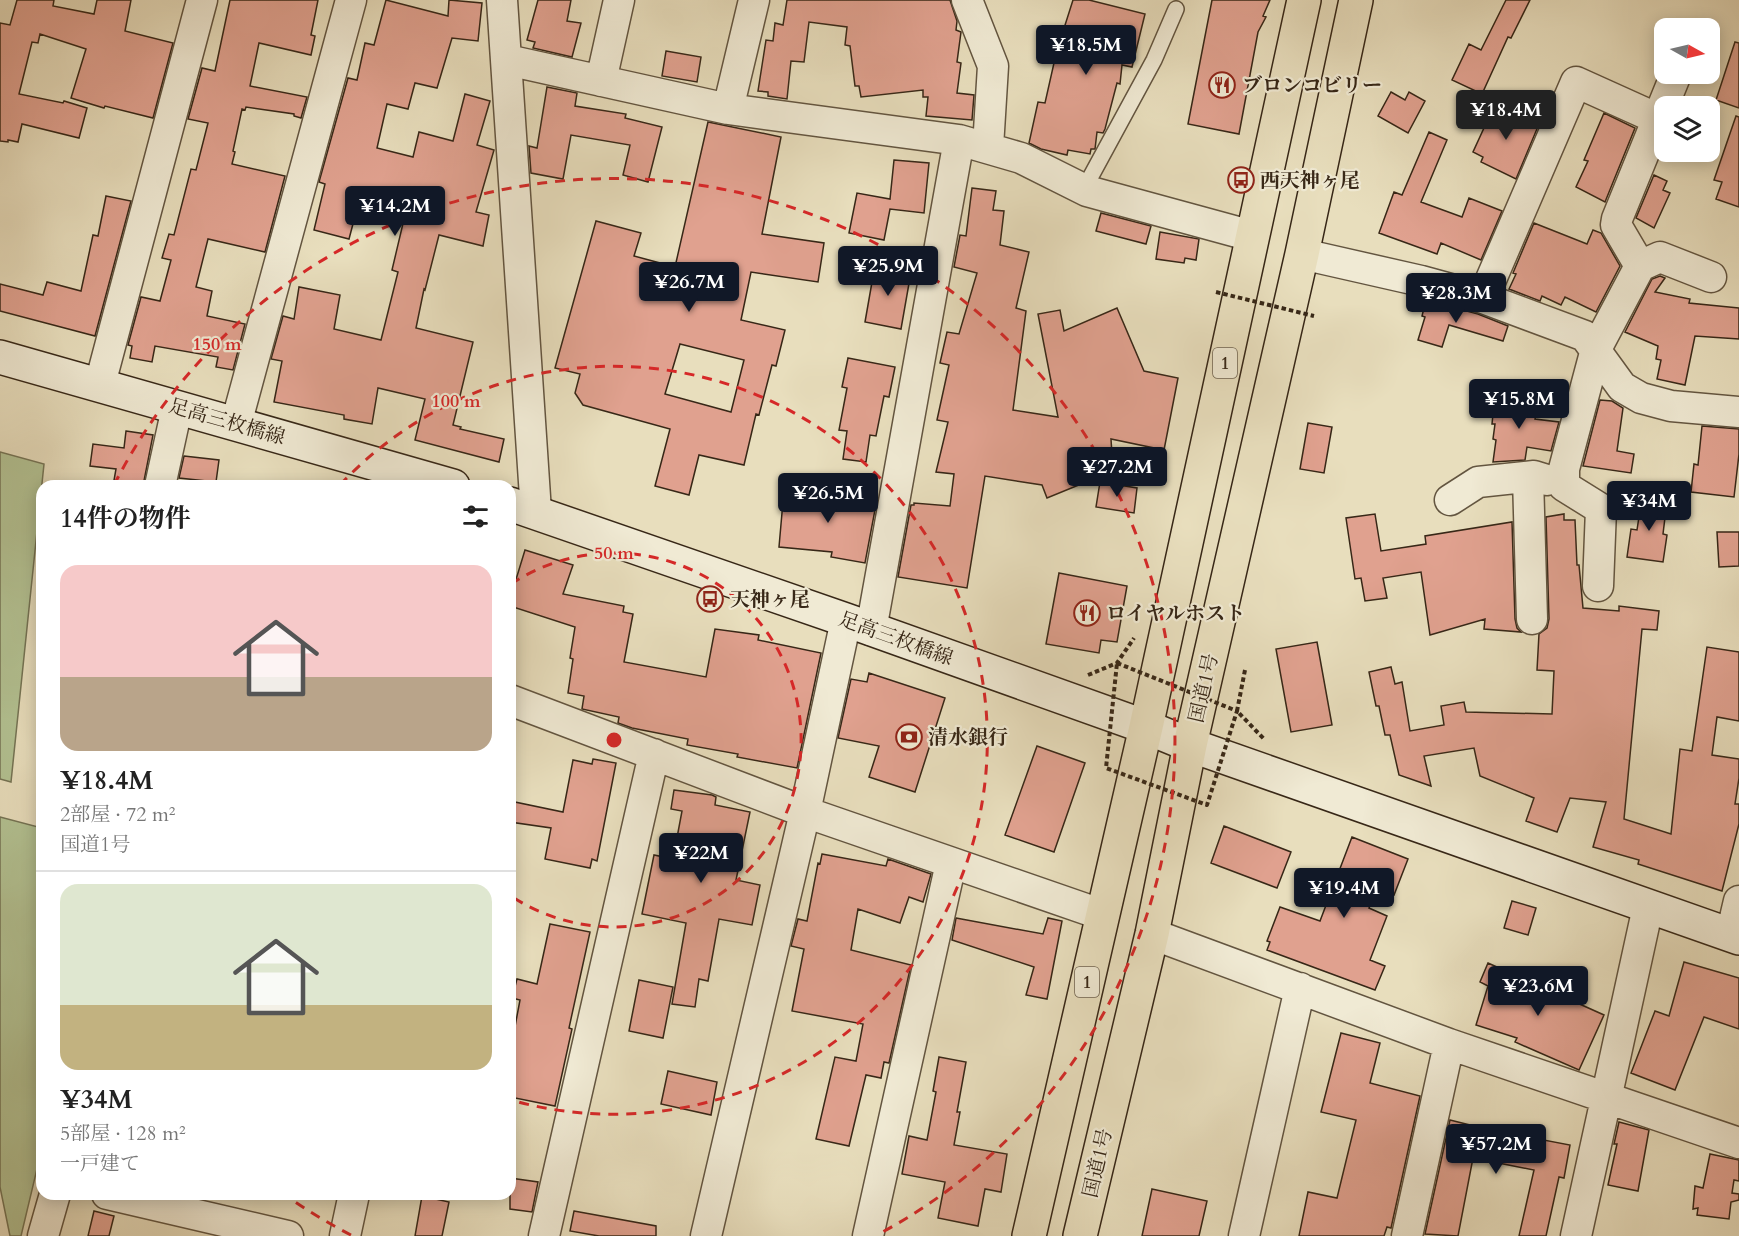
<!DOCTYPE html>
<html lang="ja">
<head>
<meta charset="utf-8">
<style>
	body { margin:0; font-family:Cardo,"Noto Serif JP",serif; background:#f6f6f6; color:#222; height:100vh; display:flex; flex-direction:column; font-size:22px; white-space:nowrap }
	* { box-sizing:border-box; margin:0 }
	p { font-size:20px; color:#767676 }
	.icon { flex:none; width:33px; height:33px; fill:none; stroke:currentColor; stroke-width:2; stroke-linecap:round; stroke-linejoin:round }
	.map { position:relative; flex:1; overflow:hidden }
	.side { position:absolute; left:36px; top:480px; width:480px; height:720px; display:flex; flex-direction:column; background:#fff; border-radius:18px; box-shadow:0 3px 15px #0003 }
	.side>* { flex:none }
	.needle { width:39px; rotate:98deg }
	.fabs { position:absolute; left:1654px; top:18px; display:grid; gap:12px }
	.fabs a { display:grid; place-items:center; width:66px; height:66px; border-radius:12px; background:#fff; box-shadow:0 3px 15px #0003; font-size:30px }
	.price { position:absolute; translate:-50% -51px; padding:0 14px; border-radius:6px; background:#111827; color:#fff; font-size:20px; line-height:39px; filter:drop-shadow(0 2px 3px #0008) }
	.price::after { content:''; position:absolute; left:50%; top:36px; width:18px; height:14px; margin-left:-9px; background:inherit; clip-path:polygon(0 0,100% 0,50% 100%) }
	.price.current { background:#222; color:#fff }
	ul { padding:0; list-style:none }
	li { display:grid; align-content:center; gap:12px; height:318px; padding:0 24px }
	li+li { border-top:2px solid #e0e0e0 }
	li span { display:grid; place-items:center; height:186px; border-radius:18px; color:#555 }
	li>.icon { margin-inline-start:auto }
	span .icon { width:108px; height:108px; fill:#fffc; stroke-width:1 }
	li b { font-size:26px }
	h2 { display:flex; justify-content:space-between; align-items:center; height:72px; padding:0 24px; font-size:26px }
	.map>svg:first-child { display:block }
	.green { fill:#b3c293; stroke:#757455; stroke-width:1.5 }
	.building { fill:#e0a18f; stroke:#372717; stroke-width:1.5; fill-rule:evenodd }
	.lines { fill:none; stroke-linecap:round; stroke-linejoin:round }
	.lane-casing { stroke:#635540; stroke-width:18 }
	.street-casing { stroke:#635540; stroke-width:33 }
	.secondary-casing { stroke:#372717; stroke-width:36 }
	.highway-casing { stroke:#372717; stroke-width:36 }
	.path { stroke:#372717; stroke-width:4; stroke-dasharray:4.5 3; stroke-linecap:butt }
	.lane { stroke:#f0ead4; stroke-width:15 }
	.street { stroke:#f0ead4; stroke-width:30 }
	.secondary { stroke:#f0ead4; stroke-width:33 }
	.highway { stroke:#e8debd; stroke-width:33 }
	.path-bridge { stroke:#372717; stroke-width:4; stroke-dasharray:4.5 3; stroke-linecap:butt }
	.ring { fill:none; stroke:#d62828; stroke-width:3; stroke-dasharray:10 8 }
	.labels { text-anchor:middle; stroke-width:4.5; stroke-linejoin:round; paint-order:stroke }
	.shield { fill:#f0ead4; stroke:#6e6250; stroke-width:1.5 }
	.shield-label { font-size:18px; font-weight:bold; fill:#372717 }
	.poi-label { font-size:20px; font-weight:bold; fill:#372717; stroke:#f0ead4; text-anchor:start }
	.street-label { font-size:20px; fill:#372717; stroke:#f0ead4 }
	.centre { fill:#d62828; stroke:#f0ead4; stroke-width:3 }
	.ring-label { font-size:18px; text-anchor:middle; font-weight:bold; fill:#d62828; stroke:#f0ead4; stroke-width:4.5; stroke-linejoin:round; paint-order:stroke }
</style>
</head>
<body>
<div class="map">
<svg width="1739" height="1236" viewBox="0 0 1739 1236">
	<rect width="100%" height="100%" fill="#e8debd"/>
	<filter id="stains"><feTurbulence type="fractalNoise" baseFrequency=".00333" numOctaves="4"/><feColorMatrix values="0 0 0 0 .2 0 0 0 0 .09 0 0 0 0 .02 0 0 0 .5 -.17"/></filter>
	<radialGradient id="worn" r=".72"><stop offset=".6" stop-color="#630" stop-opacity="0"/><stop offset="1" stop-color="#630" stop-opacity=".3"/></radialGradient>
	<path class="green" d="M0,452L44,464L11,782L0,779Z
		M0,817L42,828V1148L21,1236H10L0,1187Z"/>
	<path class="building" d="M17,0H54L53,6L94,14L97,0H131L125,31L173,43L153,118L105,106L104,108L71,98L86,49L40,34L38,43L32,42L19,94L63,103L64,101L87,108L79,138L22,124L18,142L8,140V142L0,141V23L10,25Z
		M230,0H318L311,35L315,36L311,55L259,43L250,86L307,97L301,118L294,116V114L246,107L245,110L242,109L233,151L235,152L232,164L285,176L265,252L208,239L196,287L212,291L207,316L245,324L233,370L216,367L218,357L155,346L152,362L130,358L132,346L128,345L141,297L160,301L171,260L162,258L169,234L174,235L191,169L196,170L208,123L188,119L202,68L215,71Z
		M386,0L448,16L449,0L482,3L478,41L452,38L437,88L415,83L408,109L387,104L377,148L413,157L419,132L453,141L465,94L490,101L477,145L494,150L476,212L489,215L483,246L439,235L425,290L424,289L416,328L473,342L453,425L461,427L460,429L504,439L499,462L415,440L425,399L378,388L372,424L344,419V415L274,402L282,361L271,359L283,316L294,319L299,287L340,295L334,329L381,340L398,272L392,270L405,215L362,203L357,221L354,220L349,239L314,230L325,184L319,182L348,78L357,80L365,43L374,45Z
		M538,0H571L567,21L581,23L572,57L533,48L535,42L527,40Z
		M787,0H950L957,21L956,30L961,32L957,62L961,63L957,93L974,95L972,120L926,116L928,97H923V90L861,97L859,86H855L850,46L845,45L847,27L809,22L804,62L791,61L787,99L768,96V92L758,91L766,40L773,41L775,23L783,25Z
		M1073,0H1089L1145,14L1132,67L1122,65L1120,84L1117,83L1105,129L1103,133L1097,132L1095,149H1091L1090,154L1068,150L1067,155L1041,149L1029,143L1038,102L1045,103L1054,63H1053Z
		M1212,0H1270L1263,16L1266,17L1258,32L1239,134L1188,124Z
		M1506,0H1530L1511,38L1508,37L1482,94L1452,80L1469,44L1481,50Z
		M1735,42L1739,43V108L1716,100Z
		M666,51L701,57L697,82L662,76Z
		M547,87L577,93L575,106L626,114L625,118L662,127L648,182L623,175L630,145L571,135L563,179L531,173L529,146L537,148Z
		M1391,92L1405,100L1409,92L1425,101L1408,133L1378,116Z
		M1495,104L1539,124L1516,179L1481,162L1483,157L1473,152Z
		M1604,113L1635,128L1605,202L1576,187L1588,161L1584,160Z
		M1736,116L1739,117V207L1716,199L1722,182L1714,180Z
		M708,122L781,137L762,234L824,243L818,282L751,272L741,320L785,330L776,366L772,365L759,415L756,414L744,465L699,455L689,495L655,486L670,429L583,405L575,393L580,374L555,368L596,221L641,233L634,256L675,267ZM680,344L744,360L731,412L665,394Z
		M1429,132L1447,140L1421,202L1462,217L1469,198L1502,211L1481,260L1441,243L1437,254L1379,233L1394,192L1402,195Z
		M894,160L929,163L924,213L890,209L884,240L849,233L857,193L890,199Z
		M1654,175L1667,181L1663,190L1670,193L1654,228L1636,218Z
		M972,188L996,191L993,210L1004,211L1000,245L1029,252L1016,308L1026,311L1013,410L1058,417L1038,314L1060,310L1064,331L1117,308L1144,371L1178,378L1164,450L1111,439L1113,471L1047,498L1042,485L985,476L967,588L898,577L911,505H914V503L950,506L954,474L936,472L948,422L937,420L949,365L940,363L947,332L959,334L977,273L954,267L960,235L966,236Z
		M106,196L131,201L95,336L0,311V284L43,295L47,282L81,291L93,235L98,236Z
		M1101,213L1151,226L1146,244L1096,231Z
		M1534,223L1587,244L1593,230L1601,233L1620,266L1596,312L1565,297L1561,305L1542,296L1540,301L1509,289L1516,274L1513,273Z
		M1160,232L1199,239L1196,260L1185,258L1184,263L1156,259Z
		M875,265L911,272L901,329L865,322Z
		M1660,276L1665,278L1655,292L1690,299L1689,303L1739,308V339L1695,336L1685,385L1657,379L1661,360L1656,359L1658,346L1625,332L1652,279Z
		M1426,300L1478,314L1508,326L1503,341L1449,325L1442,347L1418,340L1425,317L1422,316Z
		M848,358L895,367L889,397L884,396L876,436L870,435L866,462L843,459L847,431L839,430L847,388L842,387Z
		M1495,395L1531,400L1529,409L1537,410L1535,419L1559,422L1551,451L1527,447L1525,460L1493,462L1496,440L1493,439L1495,424H1492Z
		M1600,400L1612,401L1623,408L1617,451L1634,454L1631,473L1583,466Z
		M1308,423L1332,427L1324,473L1300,469Z
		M1702,426L1739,429V454L1734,497L1691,492L1694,464L1698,465Z
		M126,431L153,435L143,486H113L116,469L90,466L93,444L124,448Z
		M184,456L219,460L216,482L179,478Z
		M1100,482L1137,488L1134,513L1096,507Z
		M784,490L877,499L865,563L831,557L832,552L779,547Z
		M1642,497L1667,501L1663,534L1667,535L1663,562L1627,557L1631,529L1637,530Z
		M1375,514L1381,551L1426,544L1425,536L1512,522L1515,619L1517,628L1521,632L1484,629L1485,619L1430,635L1421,572L1383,578L1387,598L1365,601L1361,578L1355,579L1346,518Z
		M1564,514V520H1575L1577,565H1579L1583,608L1619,611V606L1659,611L1657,630L1642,629L1624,819L1671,834L1680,749L1692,751L1707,647L1739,652V721L1717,717L1712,755L1739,759V778L1735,804H1739V824L1722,891L1638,864L1639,860L1593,847L1606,802L1570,798L1557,832L1526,821L1534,798L1480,776L1474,748L1424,756L1431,786L1399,775L1390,735H1385L1379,706H1376L1369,672L1391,667L1395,684L1402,682L1410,731L1444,725L1441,706L1464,702L1466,712L1552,714L1554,671L1537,670L1539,634L1547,628L1549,619L1546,517Z
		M1717,532H1739V566L1719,567Z
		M525,550L573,565L563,594L624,606L623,612L633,614L624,662L706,677L715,629L759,635L758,640L821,653L797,768L737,757L738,754L687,745L688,739L632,728L618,723L619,717L582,709L584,696L568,693L573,659L570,658L575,627L510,606V599Z
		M1059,573L1127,586L1117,642L1101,640L1099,653L1046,644Z
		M1317,642L1332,725L1291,732L1276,649Z
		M869,673L945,698L915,792L869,777L879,746L838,738L851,679L867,682Z
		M1037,746L1085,763L1054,852L1005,835Z
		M593,759L616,763L597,861L592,859L590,868L545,859L551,828L510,822V801L563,812L573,760L592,764Z
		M674,790L712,795L716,797L715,805L750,812L736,880L760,885L752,925L719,919L708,981L699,979L695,1007L672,1004L686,923L642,914L654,855L673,859L682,811L671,809Z
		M1224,826L1291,852L1277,888L1211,863Z
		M1352,837L1408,859L1394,895L1376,890L1369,908L1387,916L1370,960L1385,966L1375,990L1267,950L1270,942L1267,941L1280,907L1320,921Z
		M822,854L886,866L888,859L931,874L923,902L909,897L900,923L858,909L851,950L911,965L889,1063L884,1062L881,1078L866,1075L849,1146L816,1139L835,1057L856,1061L863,1024L792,1011L804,949L791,946L798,919L807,921L818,863L820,864Z
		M1512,901L1536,908L1528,935L1504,928Z
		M956,918L1043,934L1048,918L1062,921L1047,999L1026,995L1034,967L952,940Z
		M550,924L590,932L569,1028L572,1029L555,1106L510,1097V1053L520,1000L512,998L517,979L537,984Z
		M1684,962L1739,978V1029L1704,1017L1675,1090L1631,1073L1655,1011L1669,1016Z
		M1488,963L1604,1015L1579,1070L1515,1042L1517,1038L1476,1025L1488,986L1480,982Z
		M639,980L673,987L663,1038L629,1031Z
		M1341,1033L1380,1043L1370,1083L1420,1096L1391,1228L1387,1227L1384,1236H1299L1308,1192L1337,1198L1356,1120L1321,1112Z
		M939,1057L966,1062L957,1112H960L954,1145L1007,1154L1001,1192L985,1189L978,1226L938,1218L945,1182L902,1174L909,1136L927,1140L936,1092L933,1091Z
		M668,1071L717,1082L711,1115L661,1104Z
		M1450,1120L1474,1126L1538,1136V1139L1570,1145L1564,1178L1559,1177L1546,1236H1519L1534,1170L1473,1158L1458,1236L1425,1234Z
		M1619,1122L1649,1130L1638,1191L1608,1185L1617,1144H1614Z
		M1710,1154L1739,1160V1181L1734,1180L1732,1193L1739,1194V1200L1731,1202L1729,1219L1697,1215L1698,1208L1693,1209L1695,1186L1703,1188Z
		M510,1178L538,1182L532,1212L510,1209Z
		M1152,1189L1207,1201L1199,1236H1142Z
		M422,1196L449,1202L442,1236H415Z
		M94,1211L114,1216L109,1236H88Z
		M574,1211L656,1226V1236H599L570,1231Z"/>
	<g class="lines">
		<g class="lane-casing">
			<path id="lane" d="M1084,189L1154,60L1176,9"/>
		</g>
		<g class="street-casing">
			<path id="street" d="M502,0L536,512
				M967,0L993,66L988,147
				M507,60L728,109L959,140L1021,158L1087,191L1252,236
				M601,81L619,0
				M728,109L754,0
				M1302,254L1421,281L1483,298L1585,336L1622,387L1641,398L1671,406L1739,412
				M1640,266L1616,225L1617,219L1676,74
				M1483,298L1576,82L1658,119
				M100,384L202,0
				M236,424L351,0
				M1528,477L1532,619
				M160,486L177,408
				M1450,500L1478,482L1534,476L1547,480
				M1598,586L1601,509L1564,486V469L1596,349L1640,266L1660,257L1711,277
				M871,630L959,140
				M510,700L805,812L1103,915
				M1152,934L1449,1044L1739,1143
				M1731,935L1739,901
				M107,1194L288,1236
				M43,1236L55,1194
				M345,1236L354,1194
				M544,1236L654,754
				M706,1236L805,812L846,620
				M868,1236L951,863
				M1244,1236L1300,988
				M1407,1236L1449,1044
				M1576,1236L1648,907"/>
		</g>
		<g class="secondary-casing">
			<path id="secondary" d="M0,357L453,486
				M510,504L846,620L1146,727L1190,745L1739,938"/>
		</g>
		<g class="highway-casing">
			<path id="highway" d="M1029,1236L1146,727L1304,0
				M1080,1236L1152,934L1190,745L1302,254L1356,0"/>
		</g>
		<path class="path" d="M1245,670L1237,711L1264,739
			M1088,675L1117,663L1134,638"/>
		<use href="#lane" class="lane"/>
		<use href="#street" class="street"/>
		<use href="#secondary" class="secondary"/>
		<use href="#highway" class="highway"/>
		<path class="path-bridge" d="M1216,292L1314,316
			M1117,663L1237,711L1207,805L1106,768Z"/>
	</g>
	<g class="ring">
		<path d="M511 584A187 187 0 1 1 511 896"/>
		<path d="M340 485A374 374 0 1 1 511 1100"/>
		<path d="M351 1235A561 561 0 0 1 288 1197M114 485A561 561 0 1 1 877 1235"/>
	</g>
	<defs>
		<g id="restaurant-ring" transform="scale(1.35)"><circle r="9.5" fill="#f0ead4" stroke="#8f2418" stroke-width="1.5"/><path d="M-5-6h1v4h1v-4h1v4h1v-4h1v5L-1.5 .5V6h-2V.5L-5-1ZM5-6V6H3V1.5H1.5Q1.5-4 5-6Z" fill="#8f2418"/></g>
		<g id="bus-ring" transform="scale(1.35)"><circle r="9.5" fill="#f0ead4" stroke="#8f2418" stroke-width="1.5"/><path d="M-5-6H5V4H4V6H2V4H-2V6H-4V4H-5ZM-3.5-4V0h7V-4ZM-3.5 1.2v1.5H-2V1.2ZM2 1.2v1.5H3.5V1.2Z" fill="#8f2418"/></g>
		<g id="bank-ring" transform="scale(1.35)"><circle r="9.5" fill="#f0ead4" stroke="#8f2418" stroke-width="1.5"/><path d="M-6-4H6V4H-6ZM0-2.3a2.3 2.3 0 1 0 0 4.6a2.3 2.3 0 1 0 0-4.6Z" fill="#8f2418"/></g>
	</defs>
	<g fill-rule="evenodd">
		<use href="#restaurant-ring" x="1222" y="85"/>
		<use href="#bus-ring" x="1241" y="180"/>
		<use href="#bus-ring" x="710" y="599"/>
		<use href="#restaurant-ring" x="1087" y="613"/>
		<use href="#bank-ring" x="909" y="737"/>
	</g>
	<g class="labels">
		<g class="shield">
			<rect x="1213" y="348" width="24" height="30" rx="4.5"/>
			<rect x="1075" y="967" width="24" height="30" rx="4.5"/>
		</g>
		<g class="shield-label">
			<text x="1225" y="369">1</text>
			<text x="1087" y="988">1</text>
		</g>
		<g class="poi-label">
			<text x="1242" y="92">ブロンコビリー</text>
			<text x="1260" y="187">西天神ヶ尾</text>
			<text x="730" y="606">天神ヶ尾</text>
			<text x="1106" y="620">ロイヤルホスト</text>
			<text x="928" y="744">清水銀行</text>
		</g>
		<g class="street-label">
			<text transform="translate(227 421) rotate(16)" y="7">足高三枚橋線</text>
			<text transform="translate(896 638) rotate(20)" y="7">足高三枚橋線</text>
			<text transform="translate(1203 688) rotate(-77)" y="7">国道1号</text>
			<text transform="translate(1097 1163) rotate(-77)" y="7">国道1号</text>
		</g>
	</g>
	<circle cx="614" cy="740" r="9" class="centre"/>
	<g class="ring-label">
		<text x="217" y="350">150 m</text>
		<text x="456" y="407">100 m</text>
		<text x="614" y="559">50 m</text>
	</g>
	<rect width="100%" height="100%" filter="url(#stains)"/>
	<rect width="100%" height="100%" fill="url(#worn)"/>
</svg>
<div class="fabs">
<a><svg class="needle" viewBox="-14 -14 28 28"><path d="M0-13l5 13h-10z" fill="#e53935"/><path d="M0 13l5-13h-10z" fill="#767676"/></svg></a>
<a><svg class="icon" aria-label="layers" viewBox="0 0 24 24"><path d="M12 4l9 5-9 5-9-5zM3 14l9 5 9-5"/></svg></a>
</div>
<b class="price" style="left:1086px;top:76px">¥18.5M</b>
<b class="price current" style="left:1506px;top:141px">¥18.4M</b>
<b class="price" style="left:395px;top:237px">¥14.2M</b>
<b class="price" style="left:888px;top:297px">¥25.9M</b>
<b class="price" style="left:689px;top:313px">¥26.7M</b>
<b class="price" style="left:1456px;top:324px">¥28.3M</b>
<b class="price" style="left:1519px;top:430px">¥15.8M</b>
<b class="price" style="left:1117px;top:498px">¥27.2M</b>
<b class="price" style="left:828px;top:524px">¥26.5M</b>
<b class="price" style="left:1649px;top:532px">¥34M</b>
<b class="price" style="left:701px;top:884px">¥22M</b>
<b class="price" style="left:1344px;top:919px">¥19.4M</b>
<b class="price" style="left:1538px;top:1017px">¥23.6M</b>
<b class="price" style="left:1496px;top:1175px">¥57.2M</b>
<section class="side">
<h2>14件の物件<svg class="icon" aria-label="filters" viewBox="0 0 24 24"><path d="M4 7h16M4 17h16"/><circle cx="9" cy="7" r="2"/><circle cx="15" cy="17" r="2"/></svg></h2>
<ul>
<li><span style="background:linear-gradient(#f6c9c9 60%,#b9a48a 0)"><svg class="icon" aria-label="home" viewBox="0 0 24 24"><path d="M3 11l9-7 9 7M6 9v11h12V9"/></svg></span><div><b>¥18.4M</b><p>2部屋 · 72 m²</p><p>国道1号</p></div></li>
<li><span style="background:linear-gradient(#dfe7d0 65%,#c2b280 0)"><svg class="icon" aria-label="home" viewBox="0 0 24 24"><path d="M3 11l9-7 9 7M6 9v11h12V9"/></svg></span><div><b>¥34M</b><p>5部屋 · 128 m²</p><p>一戸建て</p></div></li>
</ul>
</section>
</div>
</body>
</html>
